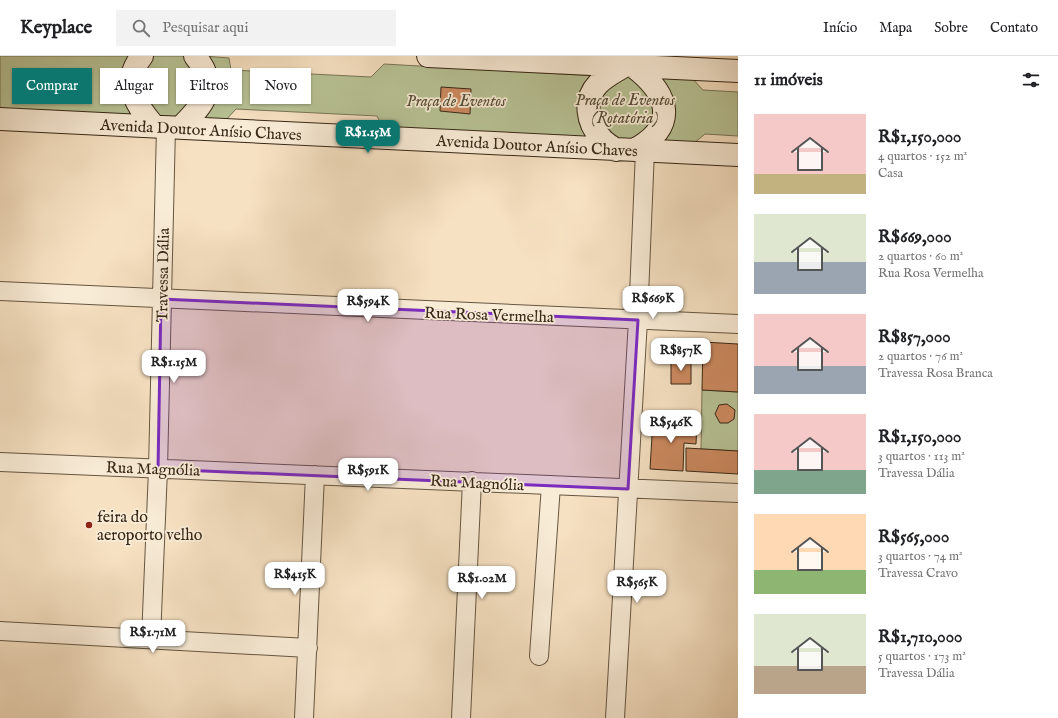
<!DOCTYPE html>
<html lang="pt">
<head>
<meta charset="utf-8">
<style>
	body { margin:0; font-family:"IM FELL English",serif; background:#f2f2f2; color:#202124; height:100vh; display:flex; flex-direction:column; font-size:15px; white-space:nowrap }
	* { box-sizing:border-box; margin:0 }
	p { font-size:13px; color:#757577 }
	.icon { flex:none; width:22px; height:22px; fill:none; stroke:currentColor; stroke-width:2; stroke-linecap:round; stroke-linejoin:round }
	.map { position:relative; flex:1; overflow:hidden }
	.side { display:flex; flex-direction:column; background:#fff; width:320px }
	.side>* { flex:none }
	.hud { position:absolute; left:12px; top:12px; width:380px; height:36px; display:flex; gap:8px }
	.price { position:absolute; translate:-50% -34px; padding:0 9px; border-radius:8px; background:#fff; color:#222; font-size:13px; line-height:26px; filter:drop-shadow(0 1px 2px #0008) }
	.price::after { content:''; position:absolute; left:50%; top:24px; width:12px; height:9px; margin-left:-6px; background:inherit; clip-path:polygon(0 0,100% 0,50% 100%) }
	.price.current { background:#0f766e; color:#fff }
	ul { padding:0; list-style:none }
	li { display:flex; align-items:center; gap:12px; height:100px; padding:0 16px }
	li span { display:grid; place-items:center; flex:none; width:112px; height:80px; border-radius:0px; color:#555 }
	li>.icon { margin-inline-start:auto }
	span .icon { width:48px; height:48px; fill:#fffc; stroke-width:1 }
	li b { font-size:17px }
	h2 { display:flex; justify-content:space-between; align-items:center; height:48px; padding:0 16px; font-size:17px }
	.tag { padding:0 14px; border-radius:0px; background:#fff; box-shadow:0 1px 3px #0004; font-size:14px; line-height:36px }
	.tag.current { background:#0f766e; color:#fff }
	header { display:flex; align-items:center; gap:24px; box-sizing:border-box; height:56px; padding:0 20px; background:#fff; border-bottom:1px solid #e0e0e0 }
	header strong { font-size:19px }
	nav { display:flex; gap:22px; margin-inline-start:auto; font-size:14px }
	.search { width:280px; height:36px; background:#f2f2f2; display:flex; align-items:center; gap:10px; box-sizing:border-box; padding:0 14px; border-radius:0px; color:#757577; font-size:15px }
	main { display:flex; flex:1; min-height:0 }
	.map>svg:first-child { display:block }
	.green { fill:#b8c396; stroke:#777556 }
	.building { fill:#cd8a60; stroke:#362716 }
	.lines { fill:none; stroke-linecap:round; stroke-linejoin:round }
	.street-casing { stroke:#665641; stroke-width:20 }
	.secondary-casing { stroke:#362716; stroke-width:24 }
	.street { stroke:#f9ecd7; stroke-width:18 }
	.secondary { stroke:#f9ecd7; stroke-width:22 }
	.marked { fill:#7b2cbf; fill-opacity:0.2; stroke:#7b2cbf; stroke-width:3; stroke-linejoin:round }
	.poi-dot { fill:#8f2418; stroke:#f9ecd7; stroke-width:1.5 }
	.labels { text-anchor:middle; stroke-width:3.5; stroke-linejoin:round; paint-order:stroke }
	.park-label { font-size:16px; font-style:italic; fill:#564e36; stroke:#f9ecd7 }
	.street-label { font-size:16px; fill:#362716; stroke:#f9ecd7 }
	.poi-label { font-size:16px; fill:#362716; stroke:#f9ecd7; text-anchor:start }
</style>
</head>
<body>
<header>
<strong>Keyplace</strong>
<div class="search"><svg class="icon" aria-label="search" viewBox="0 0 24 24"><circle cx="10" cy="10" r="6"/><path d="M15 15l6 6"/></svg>Pesquisar aqui</div>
<nav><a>Início</a><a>Mapa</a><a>Sobre</a><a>Contato</a></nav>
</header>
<main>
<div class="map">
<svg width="738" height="662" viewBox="0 0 738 662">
	<rect width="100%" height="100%" fill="#f6e1c2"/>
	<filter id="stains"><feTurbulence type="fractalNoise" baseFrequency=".005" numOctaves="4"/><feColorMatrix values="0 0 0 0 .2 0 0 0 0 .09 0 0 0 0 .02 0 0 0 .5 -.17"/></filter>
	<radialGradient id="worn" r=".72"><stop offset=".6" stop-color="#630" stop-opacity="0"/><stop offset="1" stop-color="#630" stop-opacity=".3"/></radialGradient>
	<path class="green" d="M0,0H134L137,62L0,56Z
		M154,0H185L203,30L179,61C165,62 157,60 146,53L137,21L150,2Z
		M204,0L229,2L231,14L371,21L384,8L597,20L595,84L383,72L377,60L236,53L225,65L198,63Z
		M628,19L648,27L656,68L629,86L608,81L593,42Z
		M655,22H692L703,34L738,36V80L705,78L693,88L656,87Z
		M702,334L738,336V395L701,393Z"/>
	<path class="building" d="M441,31L471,33L470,58L440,55Z
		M703,286L738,288V336L702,334Z
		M671,304L691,306V328H671Z
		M727,348L735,354L734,363L728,367H720L715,358L719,349Z
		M653,364L697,366L696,388L684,387L683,415L650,413Z
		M686,392L738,395V418L686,415Z"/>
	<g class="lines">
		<g class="street-casing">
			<path id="street" d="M0,235L738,268
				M0,406L738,437
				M0,575L308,592
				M151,583L158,413L166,71
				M539,600L551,429
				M304,662L315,419
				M461,662L472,425
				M615,662L638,264L645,94"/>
		</g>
		<g class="secondary-casing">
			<path id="secondary" d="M142,0C121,26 135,48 154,70
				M428,0L738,15
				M0,63L738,99
				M181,71C204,48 220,30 195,0
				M616,94C611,90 605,87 601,82C587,67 583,44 598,28C606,20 615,16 624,10
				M634,94C679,70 669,38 634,11"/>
		</g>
		<use href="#street" class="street"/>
		<use href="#secondary" class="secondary"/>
	</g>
	<path class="marked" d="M161,243L638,264L628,433L158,413Z"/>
	<circle class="poi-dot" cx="89" cy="469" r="4"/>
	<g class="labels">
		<g class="park-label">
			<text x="625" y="49">Praça de Eventos<tspan x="625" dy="18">(Rotatória)</tspan></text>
			<text x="456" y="50">Praça de Eventos</text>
		</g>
		<g class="street-label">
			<text transform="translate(201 73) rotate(3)" y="6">Avenida Doutor Anísio Chaves</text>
			<text transform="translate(537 89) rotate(3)" y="6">Avenida Doutor Anísio Chaves</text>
			<text transform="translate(162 219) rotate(-89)" y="6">Travessa Dália</text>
			<text transform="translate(489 258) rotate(2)" y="6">Rua Rosa Vermelha</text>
			<text transform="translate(153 412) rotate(2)" y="6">Rua Magnólia</text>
			<text transform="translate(477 426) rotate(3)" y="6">Rua Magnólia</text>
		</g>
		<g class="poi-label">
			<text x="97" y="466">feira do<tspan x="97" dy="18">aeroporto velho</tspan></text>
		</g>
	</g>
	<rect width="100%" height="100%" filter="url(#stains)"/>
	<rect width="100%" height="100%" fill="url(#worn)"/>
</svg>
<b class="price current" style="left:368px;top:98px">R$1.15M</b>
<b class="price" style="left:653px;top:264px">R$669K</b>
<b class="price" style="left:368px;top:267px">R$594K</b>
<b class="price" style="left:681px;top:316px">R$857K</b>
<b class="price" style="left:174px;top:328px">R$1.15M</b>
<b class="price" style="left:671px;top:388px">R$546K</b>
<b class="price" style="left:368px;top:436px">R$591K</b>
<b class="price" style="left:295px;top:540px">R$415K</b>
<b class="price" style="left:482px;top:544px">R$1.02M</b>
<b class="price" style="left:637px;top:548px">R$565K</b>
<b class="price" style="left:153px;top:598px">R$1.71M</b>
<div class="hud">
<a class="tag current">Comprar</a>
<a class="tag">Alugar</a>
<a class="tag">Filtros</a>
<a class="tag">Novo</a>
</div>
</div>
<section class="side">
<h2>11 imóveis<svg class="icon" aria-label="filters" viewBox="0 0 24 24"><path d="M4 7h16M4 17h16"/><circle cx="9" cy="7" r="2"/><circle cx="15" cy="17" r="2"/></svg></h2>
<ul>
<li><span style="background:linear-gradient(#f6c9c9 75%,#c2b280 0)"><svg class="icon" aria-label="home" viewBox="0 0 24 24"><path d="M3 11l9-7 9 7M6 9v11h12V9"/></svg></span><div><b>R$1,150,000</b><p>4 quartos · 152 m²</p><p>Casa</p></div></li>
<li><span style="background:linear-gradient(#dfe7d0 60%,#9aa5b1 0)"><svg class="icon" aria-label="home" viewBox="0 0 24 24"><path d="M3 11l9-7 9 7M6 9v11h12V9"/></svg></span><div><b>R$669,000</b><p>2 quartos · 60 m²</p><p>Rua Rosa Vermelha</p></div></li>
<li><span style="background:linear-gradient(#f6c9c9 65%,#9aa5b1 0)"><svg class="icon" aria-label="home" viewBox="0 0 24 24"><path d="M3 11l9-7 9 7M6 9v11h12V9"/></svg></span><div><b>R$857,000</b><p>2 quartos · 76 m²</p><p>Travessa Rosa Branca</p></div></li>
<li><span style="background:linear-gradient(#f6c9c9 70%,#7fa58c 0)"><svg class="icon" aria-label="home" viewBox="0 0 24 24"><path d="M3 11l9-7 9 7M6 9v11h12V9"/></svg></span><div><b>R$1,150,000</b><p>3 quartos · 113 m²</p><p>Travessa Dália</p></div></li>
<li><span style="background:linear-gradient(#ffd9b3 70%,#8fb573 0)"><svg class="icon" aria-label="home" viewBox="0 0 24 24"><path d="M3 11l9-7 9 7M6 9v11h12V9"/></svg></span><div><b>R$565,000</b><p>3 quartos · 74 m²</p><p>Travessa Cravo</p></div></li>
<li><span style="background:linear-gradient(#dfe7d0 65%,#b9a48a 0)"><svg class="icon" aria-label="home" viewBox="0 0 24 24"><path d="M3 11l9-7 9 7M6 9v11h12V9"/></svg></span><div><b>R$1,710,000</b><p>5 quartos · 173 m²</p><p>Travessa Dália</p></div></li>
</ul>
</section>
</main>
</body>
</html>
